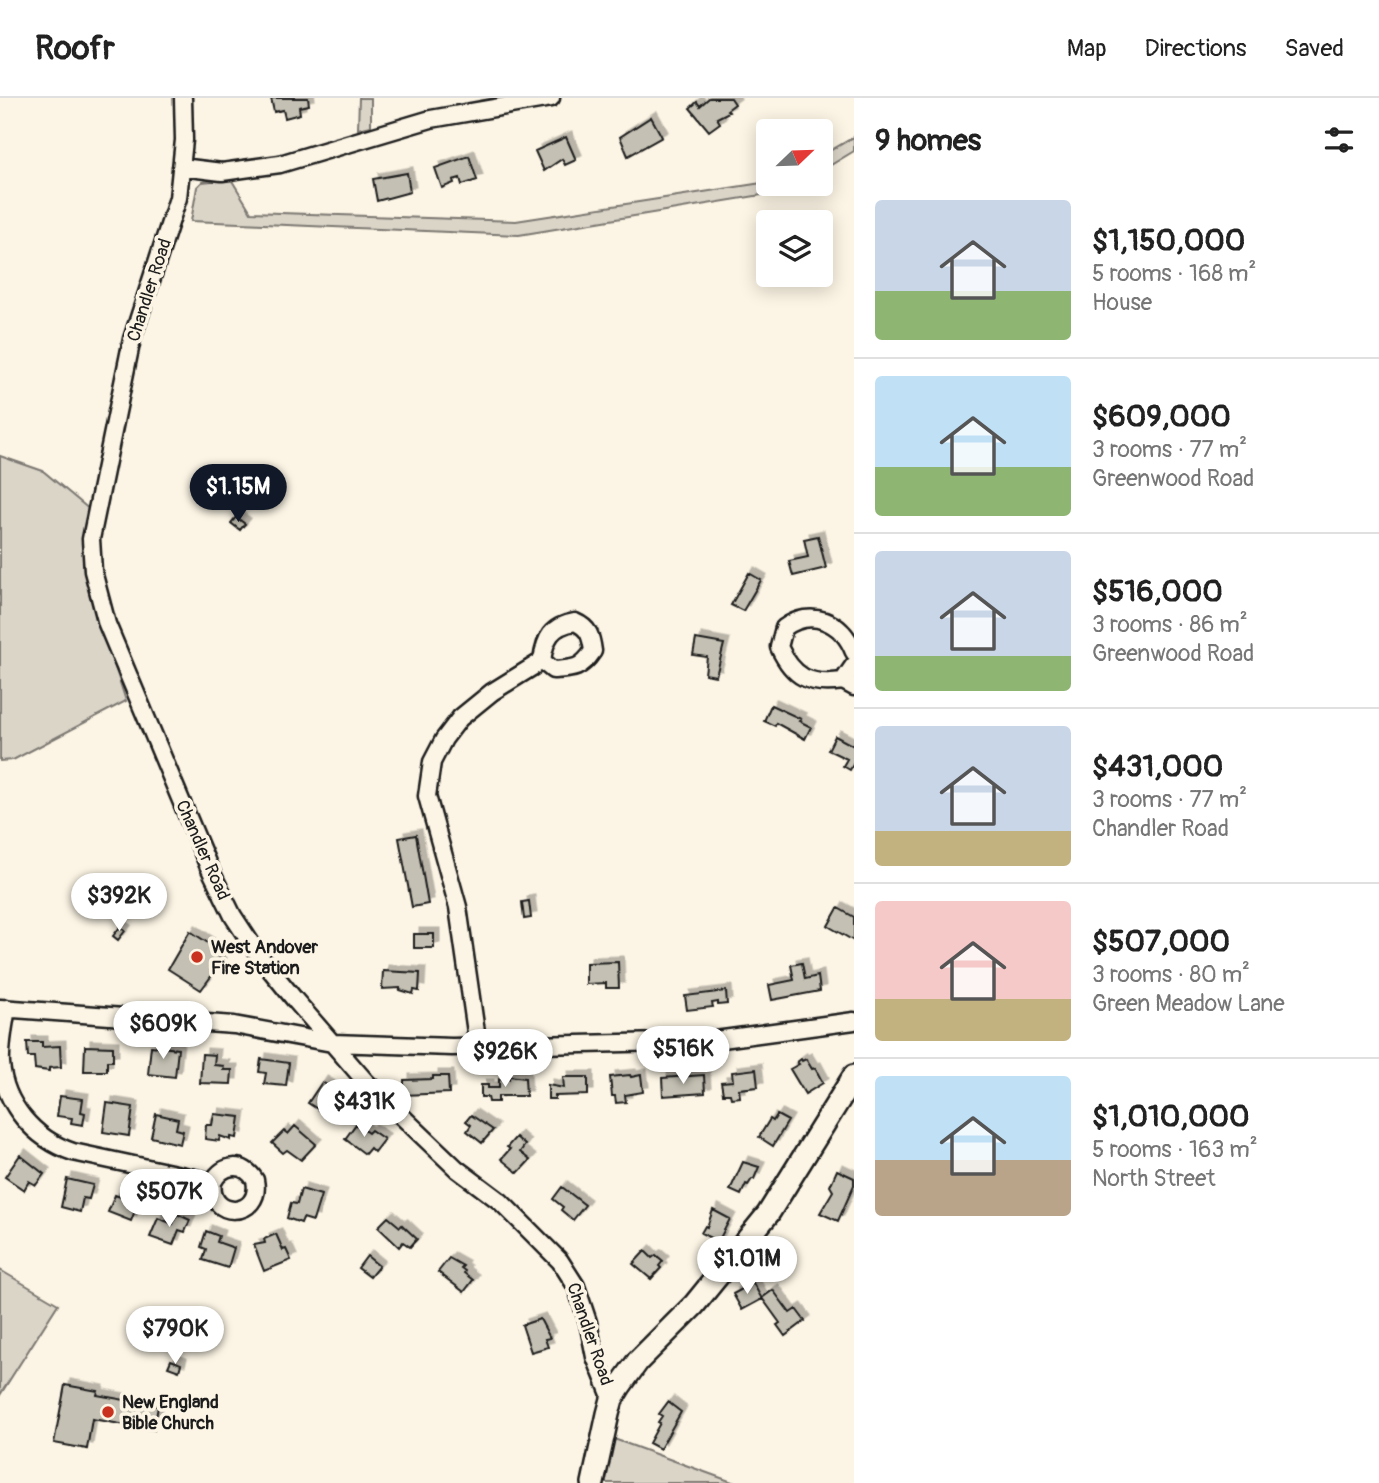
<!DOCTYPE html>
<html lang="en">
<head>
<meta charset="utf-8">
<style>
	body { margin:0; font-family:Pangolin,sans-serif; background:#f6f6f6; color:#222; height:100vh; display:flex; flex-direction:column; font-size:26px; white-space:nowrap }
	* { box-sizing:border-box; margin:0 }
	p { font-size:23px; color:#767676 }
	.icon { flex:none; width:38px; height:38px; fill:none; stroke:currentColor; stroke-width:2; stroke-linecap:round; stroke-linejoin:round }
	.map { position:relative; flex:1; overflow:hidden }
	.drawer { display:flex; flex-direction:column; background:#fff; width:525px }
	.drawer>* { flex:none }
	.needle { width:46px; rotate:67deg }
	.buttons { position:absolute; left:756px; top:21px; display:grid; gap:14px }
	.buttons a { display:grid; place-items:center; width:77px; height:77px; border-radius:7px; background:#fff; box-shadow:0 4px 18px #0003; font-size:35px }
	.price { position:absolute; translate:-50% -60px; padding:0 16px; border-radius:24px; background:#fff; color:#222; font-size:23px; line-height:46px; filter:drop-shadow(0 2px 4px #0008) }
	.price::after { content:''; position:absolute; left:50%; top:42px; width:21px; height:16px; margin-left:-10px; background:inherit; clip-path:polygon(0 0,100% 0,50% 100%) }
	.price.current { background:#111827; color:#fff }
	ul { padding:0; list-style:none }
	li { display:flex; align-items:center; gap:21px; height:175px; padding:0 21px }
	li+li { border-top:2px solid #e0e0e0 }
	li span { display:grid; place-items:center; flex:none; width:196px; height:140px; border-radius:7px; color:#555 }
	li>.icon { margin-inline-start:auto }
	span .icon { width:84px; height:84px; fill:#fffc; stroke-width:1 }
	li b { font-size:30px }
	h2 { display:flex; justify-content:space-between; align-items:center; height:84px; padding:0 21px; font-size:30px }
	header { display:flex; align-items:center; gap:42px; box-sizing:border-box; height:98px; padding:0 35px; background:#fff; border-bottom:2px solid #e0e0e0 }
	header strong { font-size:33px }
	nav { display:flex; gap:38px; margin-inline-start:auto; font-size:24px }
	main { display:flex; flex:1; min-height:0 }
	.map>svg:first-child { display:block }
	.green { fill:#dbd5c8; stroke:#7c7872; stroke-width:2 }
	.building { fill:#c4c0b3; stroke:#1c1c1c; stroke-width:2; filter:url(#shadow) }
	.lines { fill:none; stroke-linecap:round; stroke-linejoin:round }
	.minor-casing { stroke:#1c1c1c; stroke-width:21 }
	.major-casing { stroke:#1c1c1c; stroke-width:26 }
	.minor { stroke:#fcf5e5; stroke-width:16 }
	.major { stroke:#fcf5e5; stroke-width:21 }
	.poi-dot { fill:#c8321e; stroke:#fcf5e5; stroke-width:2.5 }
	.labels { text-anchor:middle; stroke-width:7; stroke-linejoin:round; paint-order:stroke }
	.street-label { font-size:18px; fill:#1c1c1c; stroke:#fcf5e5 }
	.poi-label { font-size:18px; font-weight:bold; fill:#1c1c1c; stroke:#fcf5e5; text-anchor:start }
</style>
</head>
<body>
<header>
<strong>Roofr</strong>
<nav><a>Map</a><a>Directions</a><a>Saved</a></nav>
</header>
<main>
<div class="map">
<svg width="854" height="1385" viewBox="0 0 854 1385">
	<defs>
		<filter id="shadow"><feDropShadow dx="5.5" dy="-5.5" stdDeviation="0" flood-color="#0004"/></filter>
	</defs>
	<rect width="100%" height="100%" fill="#fcf5e5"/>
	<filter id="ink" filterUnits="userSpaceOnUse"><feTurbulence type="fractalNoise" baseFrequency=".0143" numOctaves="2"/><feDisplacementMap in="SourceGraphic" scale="14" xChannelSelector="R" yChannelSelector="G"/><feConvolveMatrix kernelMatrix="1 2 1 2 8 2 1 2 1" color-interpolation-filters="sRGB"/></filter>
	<g filter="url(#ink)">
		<path class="green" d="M359,0H371V28L358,31Z
			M854,39V53L821,73V58Z
			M231,81L251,114L516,123L768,84L798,86L786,93L519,137L191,123L197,89L202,84Z
			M0,358L43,373L90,412L94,504L126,603L13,662L0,663Z
			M0,1172L58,1206L0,1297Z
			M614,1341L735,1385H605Z"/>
		<path class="building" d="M271,0H308L309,7L299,9L300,16L285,20L283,12L274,14Z
			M709,0H731L735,6L727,12L729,14L717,20L720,25L709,33L690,10L697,4L700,8Z
			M651,19L662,39L628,58L620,39Z
			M566,39L576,62L565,67L562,61L544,73L535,53Z
			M469,58L477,82L462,87L460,80L453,82L454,85L442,90L435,70Z
			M407,75L410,94L377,103L373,81Z
			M244,387L263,400L257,408L238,395Z
			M236,419L245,426L240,432L231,425Z
			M818,438L826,470L793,478L789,463L808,459L804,441Z
			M749,475L761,482L743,513L731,507Z
			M696,541L724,546L716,578L705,576L707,559L693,557Z
			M771,607L801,621L799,623L811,629L805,641L776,625L775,628L764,623Z
			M835,638L854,648V665L850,672L843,668L847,661L828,652Z
			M416,737L428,806L412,809L399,740Z
			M529,803L531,820L524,821L522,804Z
			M838,810L854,819V843L828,828Z
			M120,829L125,833L118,842L113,838Z
			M190,833L223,855L218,863L221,865L201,892L168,871Z
			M414,836H434V850H414Z
			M618,864L619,890H606V885L586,886V865Z
			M802,865L805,881L818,878L820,893L772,902L769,887L794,882L791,867Z
			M383,873L420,875L419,893L414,892L413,896L400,892V890L382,891Z
			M726,893L727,906L718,907V904L712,905L713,909L687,912L685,898Z
			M27,944H42V949L60,948L61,969L49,970V973L35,971L34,959H28Z
			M85,948L113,949V963H107V973H84Z
			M151,948L178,951L175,979L148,976Z
			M202,956L215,957L214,967L224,968L223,972H232L231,986L200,985Z
			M261,961L289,965L286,988L264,986L266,975L259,974Z
			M801,961L802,963L806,961L812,971L815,970L823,985L805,996L790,971L799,966L797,964Z
			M756,971L758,989L739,991L740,999L731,1000L730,996H723L721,984L733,983L732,974Z
			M630,977L631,979L641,977L643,994L625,997L626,1004L616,1005L615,998H612L610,979Z
			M704,977L705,995L663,998L662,980Z
			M433,978H448L449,995L404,997V982L433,981Z
			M509,978L525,980L526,998H498V1004H489L488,999H481V987H488V990H499V981H509Z
			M563,979H588V997L555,998V1001H548V987L564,990Z
			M322,984L344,998L336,1011L331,1008L325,1016L308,1005Z
			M60,998L83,1001L81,1014L85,1015L83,1027L71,1025L72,1020L57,1018Z
			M107,1005L133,1009L129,1038L103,1034Z
			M156,1016L178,1021L176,1031L183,1033L180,1046L151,1039Z
			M214,1016L240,1019L237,1040L231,1039V1042L220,1038L219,1043L205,1041L206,1027H212Z
			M471,1017L493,1032L482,1045L467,1033L471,1027L466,1023Z
			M777,1017L788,1023L773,1048L759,1039L770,1021L773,1023Z
			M356,1026L368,1035L371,1032L384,1041L374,1054L370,1050L365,1056L345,1041Z
			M295,1028L316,1046L301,1062L287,1052L283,1055L272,1045L284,1033L288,1036Z
			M516,1039L525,1047L520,1054L530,1062L518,1075L501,1061L510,1051L507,1049Z
			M20,1057L44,1076L36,1087L29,1083L24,1092L5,1079Z
			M743,1064L759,1069L754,1081H752L748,1087L746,1086L741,1097L730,1092Z
			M837,1072L854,1080V1087L838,1123L820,1115L833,1093L830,1088Z
			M67,1081L93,1087L89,1101L83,1100L80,1114L61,1109Z
			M562,1089L585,1107L573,1122L561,1112L563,1109L553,1101Z
			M301,1091L321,1097L313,1123L303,1120L301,1125L287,1120L291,1105L297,1106Z
			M115,1097L131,1103L133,1097L146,1103L142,1113L136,1110L131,1123L108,1114Z
			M713,1112L730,1121L718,1144L701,1135L705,1128L707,1129Z
			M177,1116L190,1122L185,1134L179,1132L173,1147L150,1139L158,1120L173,1126Z
			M388,1119L400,1129L402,1127L417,1141L410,1149L403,1144L399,1149L378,1129Z
			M206,1133L219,1138L217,1144L234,1150L228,1170L203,1162L206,1151L201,1149Z
			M276,1136L283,1152L286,1151L291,1162L264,1173L254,1147L265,1145L264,1141Z
			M645,1153L652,1160L656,1157L663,1163L659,1168L661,1170L651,1181L633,1166Z
			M367,1158L379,1168L370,1179L358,1170Z
			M449,1160L463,1168L461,1170L465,1173L464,1175L473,1182L464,1194L438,1174Z
			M753,1185L762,1201L742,1212L733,1196Z
			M773,1192L790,1215L796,1211L805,1223L785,1238L777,1227L780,1225L762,1200Z
			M540,1221L550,1240L545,1241L548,1249L531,1254L522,1227Z
			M171,1262L181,1266L179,1273L168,1269Z
			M65,1287L98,1293L97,1297L158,1308L154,1332L92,1321L87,1351L54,1345Z
			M668,1304L681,1314L660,1351L649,1345L660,1325L658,1324L662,1318L659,1316Z"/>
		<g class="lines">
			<g class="minor-casing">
				<path id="minor" d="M183,0L184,42L178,100L132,241L91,441L93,473L107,526L208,767L233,818L260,859L295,902L366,984L457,1071L501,1104L560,1163L576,1188L588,1224L595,1259L612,1301
					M181,69L222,74L280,66L431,21L551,0
					M575,524C589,530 591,538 593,553C581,571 574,571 553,572L542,563C545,540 551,528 575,524Z
					M854,554C842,523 811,510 784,530L779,549C793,579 809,588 843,583L854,589
					M843,583L854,567
					M0,910L234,927L332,945L452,949L708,943L854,923
					M7,910C4,928 0,947 1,965C4,1006 34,1041 73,1054L213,1084C207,1122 263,1121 255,1082C244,1064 223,1065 213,1084
					M478,948L458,809L427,698L432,664L444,641L460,620L492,594L542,563"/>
			</g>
			<g class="major-casing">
				<path id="major" d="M593,1385L608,1316L612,1301L620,1288L638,1263L694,1207L768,1116L854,978"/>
			</g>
			<use href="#minor" class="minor"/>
			<use href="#major" class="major"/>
		</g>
	</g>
	<g class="poi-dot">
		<circle cx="197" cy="859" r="7"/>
		<circle cx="108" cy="1314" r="7"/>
	</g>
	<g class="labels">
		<g class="street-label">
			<text transform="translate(149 192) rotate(-72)" y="6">Chandler Road</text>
			<text transform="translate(203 752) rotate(66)" y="6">Chandler Road</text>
			<text transform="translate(590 1236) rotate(71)" y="6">Chandler Road</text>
		</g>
		<g class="poi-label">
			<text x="211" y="855">West Andover<tspan x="211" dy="21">Fire Station</tspan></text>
			<text x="122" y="1310">New England<tspan x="122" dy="21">Bible Church</tspan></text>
		</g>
	</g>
</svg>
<div class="buttons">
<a><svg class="needle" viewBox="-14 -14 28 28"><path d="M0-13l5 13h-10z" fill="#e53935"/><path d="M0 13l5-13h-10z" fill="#767676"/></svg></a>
<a><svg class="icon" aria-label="layers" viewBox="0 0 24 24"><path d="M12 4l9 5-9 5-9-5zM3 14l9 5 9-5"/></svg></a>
</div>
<b class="price current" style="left:238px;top:426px">$1.15M</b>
<b class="price" style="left:119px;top:835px">$392K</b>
<b class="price" style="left:163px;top:963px">$609K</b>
<b class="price" style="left:683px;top:988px">$516K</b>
<b class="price" style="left:505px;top:991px">$926K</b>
<b class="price" style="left:364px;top:1041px">$431K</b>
<b class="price" style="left:169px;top:1131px">$507K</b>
<b class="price" style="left:747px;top:1198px">$1.01M</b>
<b class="price" style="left:175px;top:1268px">$790K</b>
</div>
<section class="drawer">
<h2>9 homes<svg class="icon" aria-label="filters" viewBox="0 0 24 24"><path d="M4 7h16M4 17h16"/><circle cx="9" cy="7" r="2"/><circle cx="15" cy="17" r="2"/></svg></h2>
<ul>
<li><span style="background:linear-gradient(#c9d6e8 65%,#8fb573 0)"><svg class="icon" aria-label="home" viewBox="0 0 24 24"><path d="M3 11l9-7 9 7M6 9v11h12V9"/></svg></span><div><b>$1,150,000</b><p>5 rooms · 168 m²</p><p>House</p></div></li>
<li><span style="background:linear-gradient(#bfe0f5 65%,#8fb573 0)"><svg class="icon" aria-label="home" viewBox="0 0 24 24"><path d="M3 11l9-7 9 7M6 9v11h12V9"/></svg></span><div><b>$609,000</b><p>3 rooms · 77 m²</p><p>Greenwood Road</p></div></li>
<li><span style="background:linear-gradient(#c9d6e8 75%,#8fb573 0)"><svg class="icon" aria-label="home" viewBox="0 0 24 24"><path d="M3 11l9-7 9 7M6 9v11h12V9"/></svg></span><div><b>$516,000</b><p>3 rooms · 86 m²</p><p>Greenwood Road</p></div></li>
<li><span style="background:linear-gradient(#c9d6e8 75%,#c2b280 0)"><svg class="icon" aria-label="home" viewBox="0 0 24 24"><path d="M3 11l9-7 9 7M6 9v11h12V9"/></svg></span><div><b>$431,000</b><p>3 rooms · 77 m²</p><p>Chandler Road</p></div></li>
<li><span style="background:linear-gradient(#f6c9c9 70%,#c2b280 0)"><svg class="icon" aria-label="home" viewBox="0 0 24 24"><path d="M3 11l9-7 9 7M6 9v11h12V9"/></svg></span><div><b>$507,000</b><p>3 rooms · 80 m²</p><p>Green Meadow Lane</p></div></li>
<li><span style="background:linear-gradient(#bfe0f5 60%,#b9a48a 0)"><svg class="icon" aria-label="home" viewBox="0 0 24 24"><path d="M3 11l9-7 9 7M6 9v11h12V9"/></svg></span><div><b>$1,010,000</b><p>5 rooms · 163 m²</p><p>North Street</p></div></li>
</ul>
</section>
</main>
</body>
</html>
